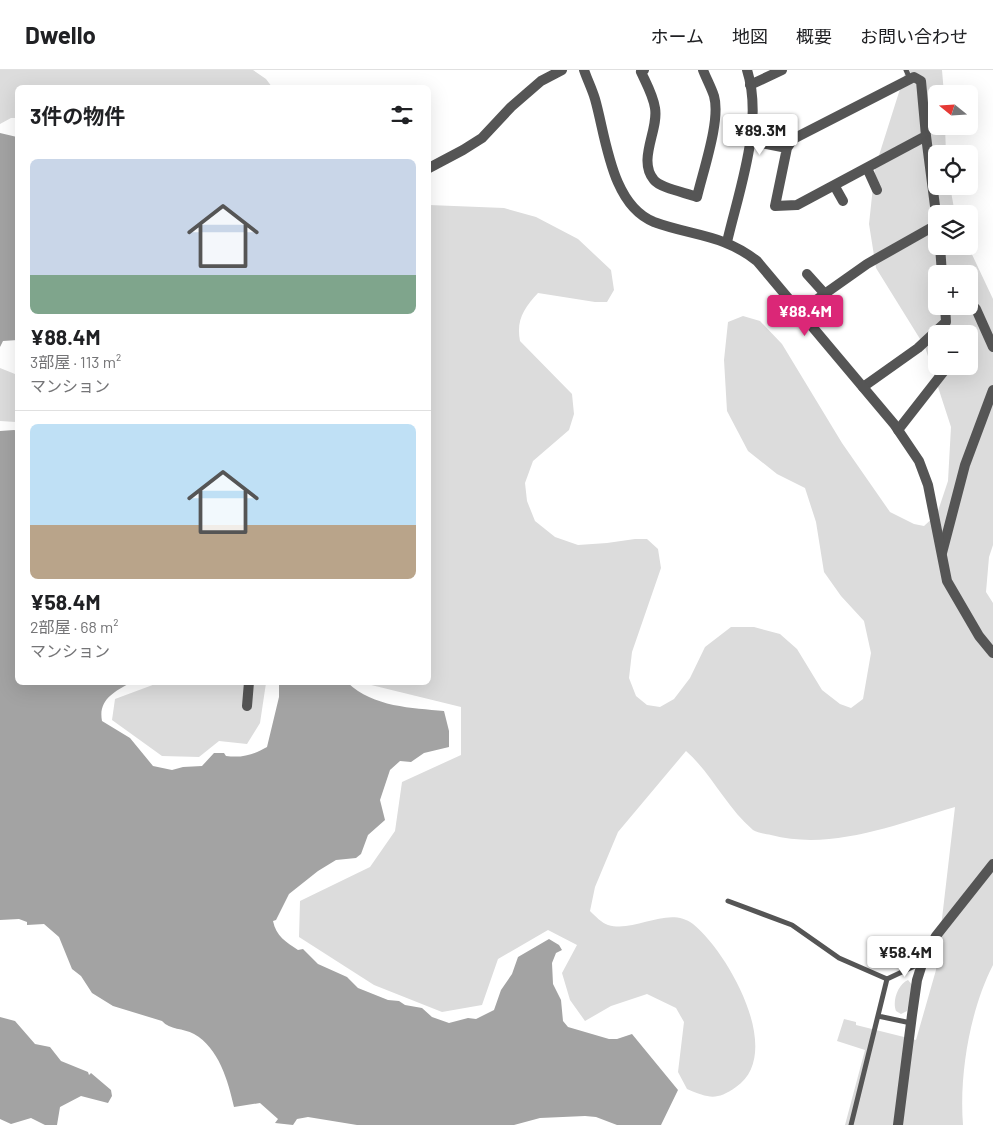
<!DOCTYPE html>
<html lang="ja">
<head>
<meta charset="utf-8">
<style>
	body { margin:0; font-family:Barlow,"Noto Sans JP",sans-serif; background:#f6f6f6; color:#202124; height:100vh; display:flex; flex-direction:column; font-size:19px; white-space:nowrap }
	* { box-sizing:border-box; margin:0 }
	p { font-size:16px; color:#757577 }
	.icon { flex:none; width:28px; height:28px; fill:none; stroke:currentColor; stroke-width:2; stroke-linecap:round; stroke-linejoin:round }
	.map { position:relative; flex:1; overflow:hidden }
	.side { position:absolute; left:15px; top:15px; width:416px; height:600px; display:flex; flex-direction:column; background:#fff; border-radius:8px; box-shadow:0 5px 20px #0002 }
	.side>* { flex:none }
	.needle { width:32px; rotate:288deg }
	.controls { position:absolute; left:928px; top:15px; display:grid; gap:10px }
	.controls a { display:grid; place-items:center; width:50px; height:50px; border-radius:8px; background:#fff; box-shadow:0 5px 20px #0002; font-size:25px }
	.price { position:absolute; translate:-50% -42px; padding:0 11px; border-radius:5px; background:#fff; color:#222; font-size:16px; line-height:32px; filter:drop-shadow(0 1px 2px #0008) }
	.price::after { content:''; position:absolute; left:50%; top:30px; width:15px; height:11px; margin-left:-8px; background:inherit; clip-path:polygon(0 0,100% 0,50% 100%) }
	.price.current { background:#db2777; color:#fff }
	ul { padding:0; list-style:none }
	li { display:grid; align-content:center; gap:10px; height:265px; padding:0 15px }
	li+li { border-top:1px solid #e0e0e0 }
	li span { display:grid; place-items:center; height:155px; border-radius:8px; color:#555 }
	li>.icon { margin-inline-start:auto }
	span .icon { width:90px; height:90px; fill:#fffc; stroke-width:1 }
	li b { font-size:21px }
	h2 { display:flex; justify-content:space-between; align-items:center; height:60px; padding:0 15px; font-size:21px }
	header { display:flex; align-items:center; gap:30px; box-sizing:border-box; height:70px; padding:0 25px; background:#fff; border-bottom:1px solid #e0e0e0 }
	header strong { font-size:24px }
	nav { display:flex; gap:28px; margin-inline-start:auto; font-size:18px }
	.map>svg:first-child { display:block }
	.green { fill:#dcdcdc; fill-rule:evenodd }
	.water { fill:#a3a3a3 }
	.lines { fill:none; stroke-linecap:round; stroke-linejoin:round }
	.service { stroke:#555; stroke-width:5 }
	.minor { stroke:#555; stroke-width:10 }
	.tertiary { stroke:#555; stroke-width:10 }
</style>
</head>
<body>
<header>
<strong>Dwello</strong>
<nav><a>ホーム</a><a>地図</a><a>概要</a><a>お問い合わせ</a></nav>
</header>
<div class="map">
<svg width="993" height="1055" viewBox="0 0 993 1055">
	<rect width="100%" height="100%" fill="#fff"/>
	<path class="green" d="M0,0H253L266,9L272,17L94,18L91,16L89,18H18L17,48H11L0,54Z
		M906,0H942L944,24H936V56H945L946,84H936V116H950L955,144H936V176H968L993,229V475L989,487L986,522L993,533V895C970,940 959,1004 963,1055H845L865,980L837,971L844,949L856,952V955L916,970L936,900L955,737C897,754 832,781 771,765C766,764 758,763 753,760C726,737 712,704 686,681L618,762L595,817L590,841C595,846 602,853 608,855C636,863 668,835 693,854C727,881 786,983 736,1017C716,1031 709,1028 687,1019L678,1002L684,952L676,938L647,924L611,936L585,951L570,930L562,903L577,875L548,860L498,889L482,935L442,942L374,915L299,867L300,831L370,797L395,761L402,712L461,685V637L363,613L429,612V135L504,138L536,147L578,169L611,200L614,220L607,232H595L538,223C524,238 516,250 520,271L572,324L574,344L569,360L533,391L525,413L527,431L535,451L555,467L578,475L607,473L635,469H647L658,479L661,498L632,582L629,608L636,626L647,635L660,637L674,629L690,608L705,577L731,557H754L780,564L797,579L822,620L840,634L851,638L863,629L871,583L864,551L841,526L824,502L816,452L805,418L777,404L748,381L727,341L724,290L728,252L743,246L760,251L782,274L842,373L890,442L914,454L924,456L937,444L948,411L951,357L925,277L876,198L869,154L875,98ZM936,204H969V236H936ZM936,264H969V296H936Z
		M0,298L15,304L17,308L16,352L0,351Z
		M158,613H266L260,653L247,674L219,671L199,687L162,686L112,650L115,629Z
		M908,910L913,916L907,941L901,944L896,941C892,931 898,914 908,910Z"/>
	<path class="water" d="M0,63L17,67L18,270L3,271L0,277Z
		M14,360L18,361V612L130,613C114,622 98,630 102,651L130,668L153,696L172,700L183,697L202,696L214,683H224L226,686C242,688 253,685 267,677L279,627V613H348C373,637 412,638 444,641L449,661V677L424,683L411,692L400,691L390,700L380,730L385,750L368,765L361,784L356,788L336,790L318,801L289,824L276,850L273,851C276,866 286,872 298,880L303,879L318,894L347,907L358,918L388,930L399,931L405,935L422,938L432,947L449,953L468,948L476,949L494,940L501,920L512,904L518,887L549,869L559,875L562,880L556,883L552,893L553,914L561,930L563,951L568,957L609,969H617L632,964L678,1020L661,1055H617L596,1047L585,1046L540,1048L514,1055H357L308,1047L297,1049L293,1055L275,1053L278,1049L260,1033L234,1037C228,1011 219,978 194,964C183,958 170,960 162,951L113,936L92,923L81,906L72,899L59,867L44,854L27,855V852L19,849L0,850V361Z
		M0,947L15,951L35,974L50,977L61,991L88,1002L89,1005L91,1003L111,1020L112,1026L108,1033L81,1026L60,1037L57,1055H45L31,1048L11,1054L0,1049Z"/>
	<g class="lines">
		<path class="service" d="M906,0L910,9
			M728,831L792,855L839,888L887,909
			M878,946L911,953
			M851,1055L887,909L921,893"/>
		<path class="minor" d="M644,0L641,2C646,13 653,25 655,38C659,60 637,90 654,110C660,118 687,123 697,127C703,101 721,50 714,26C711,17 706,8 703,0
			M750,15L782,0
			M926,66L797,135L775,136L787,78L793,69L914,7L921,11L926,66L936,144
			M750,71L787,78
			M429,98L463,80L482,68L511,37L541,11L562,0
			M867,98L877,120
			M834,115L843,131
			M940,176L942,204
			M807,204L825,224
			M969,232L976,239L993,277
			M799,242L867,194L936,155
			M863,317L918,278L946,252L945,236
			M898,360L948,296
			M942,483L965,395L993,320
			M247,636L249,612"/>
		<path class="tertiary" d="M584,0C587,9 592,19 595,29C606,67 611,135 654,152C692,166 723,164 757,191L894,354L919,391L928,415L947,511L979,566L993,583
			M727,172C739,120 764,53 747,0
			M898,1055L912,945L917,910L923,891L936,866L993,794"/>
	</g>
</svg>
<div class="controls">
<a><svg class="needle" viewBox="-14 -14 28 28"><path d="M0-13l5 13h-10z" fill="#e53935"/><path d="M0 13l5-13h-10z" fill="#757577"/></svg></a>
<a><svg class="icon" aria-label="locate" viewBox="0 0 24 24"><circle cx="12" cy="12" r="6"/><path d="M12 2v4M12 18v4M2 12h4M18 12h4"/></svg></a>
<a><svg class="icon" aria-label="layers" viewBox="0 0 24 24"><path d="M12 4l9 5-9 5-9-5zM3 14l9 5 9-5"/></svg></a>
<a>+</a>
<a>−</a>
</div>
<b class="price" style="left:760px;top:86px">¥89.3M</b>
<b class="price current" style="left:805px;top:267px">¥88.4M</b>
<b class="price" style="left:905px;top:908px">¥58.4M</b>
<section class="side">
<h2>3件の物件<svg class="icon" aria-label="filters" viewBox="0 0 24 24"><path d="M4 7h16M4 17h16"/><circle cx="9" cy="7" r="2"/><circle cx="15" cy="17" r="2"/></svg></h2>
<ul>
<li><span style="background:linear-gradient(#c9d6e8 75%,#7fa58c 0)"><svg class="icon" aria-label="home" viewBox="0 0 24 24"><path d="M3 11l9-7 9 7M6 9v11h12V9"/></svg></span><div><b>¥88.4M</b><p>3部屋 · 113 m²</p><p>マンション</p></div></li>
<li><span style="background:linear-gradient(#bfe0f5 65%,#b9a48a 0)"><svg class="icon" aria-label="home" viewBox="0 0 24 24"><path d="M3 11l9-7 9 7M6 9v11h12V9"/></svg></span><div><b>¥58.4M</b><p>2部屋 · 68 m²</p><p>マンション</p></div></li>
</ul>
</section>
</div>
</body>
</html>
